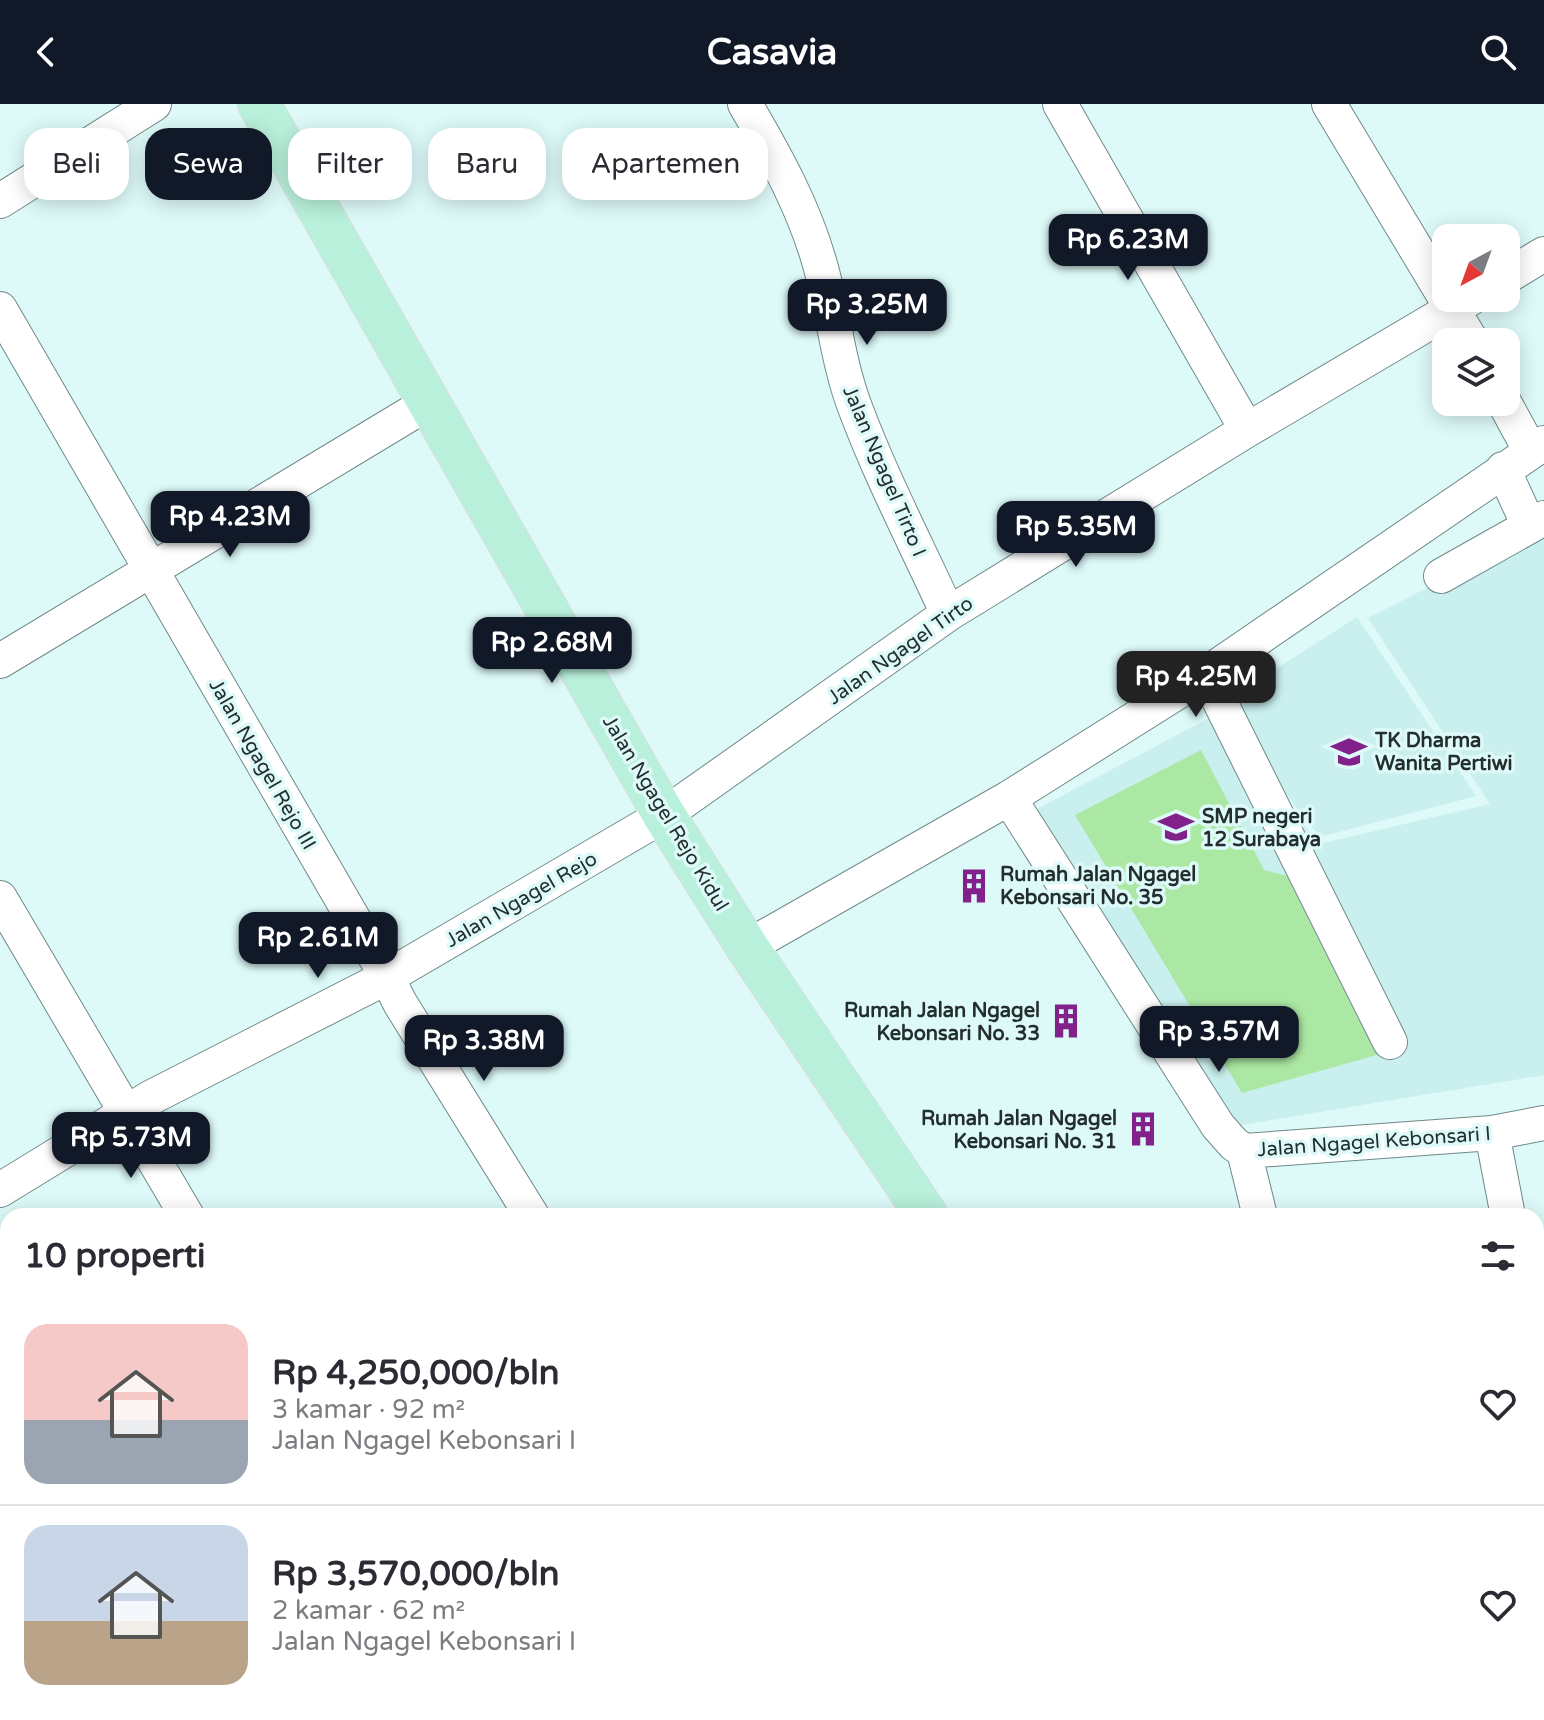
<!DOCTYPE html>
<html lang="id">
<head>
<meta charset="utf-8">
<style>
	body { margin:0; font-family:"Varela Round",sans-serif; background:#f2f2f3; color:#2b2b33; height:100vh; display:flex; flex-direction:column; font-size:30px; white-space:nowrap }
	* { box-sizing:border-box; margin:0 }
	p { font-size:26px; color:#7c7c81 }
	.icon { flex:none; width:44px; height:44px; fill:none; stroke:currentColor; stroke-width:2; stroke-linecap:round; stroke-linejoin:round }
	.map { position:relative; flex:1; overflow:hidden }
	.details { position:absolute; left:0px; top:1104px; width:1544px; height:512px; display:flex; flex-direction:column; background:#fff; border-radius:24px 24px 0 0; box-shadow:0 4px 20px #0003 }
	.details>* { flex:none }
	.top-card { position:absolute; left:24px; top:24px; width:800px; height:72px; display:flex; gap:16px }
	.needle { width:52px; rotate:221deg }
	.tools { position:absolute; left:1432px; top:120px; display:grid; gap:16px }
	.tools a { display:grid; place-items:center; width:88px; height:88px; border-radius:16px; background:#fff; box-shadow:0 4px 20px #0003; font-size:40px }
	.price { position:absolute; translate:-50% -68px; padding:0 18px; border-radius:16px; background:#111827; color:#fff; font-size:26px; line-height:52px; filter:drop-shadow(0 2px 4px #0008) }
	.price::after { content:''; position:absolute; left:50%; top:48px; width:24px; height:18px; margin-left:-12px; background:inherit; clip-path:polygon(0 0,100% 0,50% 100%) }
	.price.current { background:#222; color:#fff }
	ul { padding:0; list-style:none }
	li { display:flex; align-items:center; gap:24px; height:200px; padding:0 24px }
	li+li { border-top:2px solid #e1e1e2 }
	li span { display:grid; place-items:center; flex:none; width:224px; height:160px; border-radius:24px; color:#555 }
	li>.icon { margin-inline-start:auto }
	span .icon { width:96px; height:96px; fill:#fffc; stroke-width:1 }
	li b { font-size:34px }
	h2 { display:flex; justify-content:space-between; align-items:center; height:96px; padding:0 24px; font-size:34px }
	.chip { padding:0 28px; border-radius:24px; background:#fff; box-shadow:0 4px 20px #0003; font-size:28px; line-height:72px }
	.chip.current { background:#111827; color:#fff }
	header { display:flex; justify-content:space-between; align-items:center; height:104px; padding:0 24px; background:#111827; color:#fff; font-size:36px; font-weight:800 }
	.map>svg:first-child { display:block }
	.built { fill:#c9efee }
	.green { fill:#abe8a3 }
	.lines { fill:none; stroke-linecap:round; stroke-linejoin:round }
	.minor-casing { stroke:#6f8988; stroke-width:36 }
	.major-casing { stroke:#dcdede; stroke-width:44 }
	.minor { stroke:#fff; stroke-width:34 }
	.major { stroke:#b8f0db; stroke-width:42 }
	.rail { stroke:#3a4746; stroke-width:6 }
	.labels { text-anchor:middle; stroke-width:7; stroke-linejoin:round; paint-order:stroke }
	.street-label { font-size:20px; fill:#242e2e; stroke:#ddfaf9 }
	.poi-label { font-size:20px; font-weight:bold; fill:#242e2e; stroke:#ddfaf9; text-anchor:start }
</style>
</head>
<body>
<header><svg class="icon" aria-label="back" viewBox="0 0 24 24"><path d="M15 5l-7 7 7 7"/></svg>Casavia<svg class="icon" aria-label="search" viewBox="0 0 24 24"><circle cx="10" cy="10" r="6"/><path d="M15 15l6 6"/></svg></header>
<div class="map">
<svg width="1544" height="1616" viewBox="0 0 1544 1616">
	<rect width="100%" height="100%" fill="#ddfaf9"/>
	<path class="built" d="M1544,424V971L1235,1022L1037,705L1215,611L1319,740L1490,700L1368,514Z
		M1357,513L1476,692L1320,733L1217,603Z"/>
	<path class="green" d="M1201,646L1264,766L1331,783L1398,945L1242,989L1075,711Z"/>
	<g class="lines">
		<g class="minor-casing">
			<path id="minor" d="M745,0C776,53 805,105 821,164C834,211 838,260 856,306C882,375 917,442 948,510
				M1060,0L1247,326
				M1329,0L1472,238
				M0,97L154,0
				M1506,173L1544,150
				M0,205L387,873L400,899L532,1112
				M1504,298L1530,346
				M1503,365L1529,422
				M1441,472L1544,414
				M0,557L428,299
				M1206,570L1390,938
				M1009,694L1218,1022L1234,1040L1244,1047L1492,1029L1544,1019
				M0,794L187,1112
				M747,843L1009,694L1206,570L1544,339
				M1492,1029L1508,1112
				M1244,1047L1260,1112
				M0,1086L150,994L387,873L664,711L948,510L1247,326L1471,194
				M1536,1236L1544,1235
				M0,1356L8,1353
				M1536,1423L1544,1421
				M0,1541L8,1539
				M1536,1570L1544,1568"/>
		</g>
		<g class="major-casing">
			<path id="major" d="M259,0L664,711L747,843L927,1112
				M1252,1608L1264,1616
				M1510,1608L1522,1616
				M1353,1616L1394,1608"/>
		</g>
		<use href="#minor" class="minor"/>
		<use href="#major" class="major"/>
		<path class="rail" d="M1536,1443L1544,1442
			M1536,1463L1544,1462
			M613,1616L656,1608
			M719,1616L762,1608"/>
	</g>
	<defs>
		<g id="school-bare" transform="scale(2.76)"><path d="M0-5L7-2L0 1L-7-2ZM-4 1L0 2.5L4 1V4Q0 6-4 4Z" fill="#83218b" stroke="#ddfaf9" stroke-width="2.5" paint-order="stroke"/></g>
		<g id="building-bare" transform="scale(2.76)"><path d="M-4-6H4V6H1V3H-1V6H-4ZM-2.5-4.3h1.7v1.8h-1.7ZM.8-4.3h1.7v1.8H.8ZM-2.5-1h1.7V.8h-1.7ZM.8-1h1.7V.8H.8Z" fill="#83218b" stroke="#ddfaf9" stroke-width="2.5" paint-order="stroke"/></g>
	</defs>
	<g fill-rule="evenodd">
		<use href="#school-bare" x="1349" y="648"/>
		<use href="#school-bare" x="1176" y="723"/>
		<use href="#building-bare" x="974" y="782"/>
		<use href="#building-bare" x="1066" y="917"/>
		<use href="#building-bare" x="1143" y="1025"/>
	</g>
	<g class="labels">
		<g class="street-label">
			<text transform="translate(885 367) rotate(67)" y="7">Jalan Ngagel Tirto I</text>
			<text transform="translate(900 546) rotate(-35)" y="7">Jalan Ngagel Tirto</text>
			<text transform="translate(263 660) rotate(60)" y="7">Jalan Ngagel Rejo III</text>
			<text transform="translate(666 709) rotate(59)" y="7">Jalan Ngagel Rejo Kidul</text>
			<text transform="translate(521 795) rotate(-30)" y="7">Jalan Ngagel Rejo</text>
			<text transform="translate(1374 1037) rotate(-4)" y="7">Jalan Ngagel Kebonsari I</text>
		</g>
		<g class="poi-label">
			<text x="1375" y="643">TK Dharma<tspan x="1375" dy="23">Wanita Pertiwi</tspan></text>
			<text x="1202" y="719">SMP negeri<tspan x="1202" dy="23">12 Surabaya</tspan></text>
			<text x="1000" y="777">Rumah Jalan Ngagel<tspan x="1000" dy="23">Kebonsari No. 35</tspan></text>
			<text x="1040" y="913" text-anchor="end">Rumah Jalan Ngagel<tspan x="1040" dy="23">Kebonsari No. 33</tspan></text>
			<text x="1117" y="1021" text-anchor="end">Rumah Jalan Ngagel<tspan x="1117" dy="23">Kebonsari No. 31</tspan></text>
		</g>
	</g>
</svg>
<div class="tools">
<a><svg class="needle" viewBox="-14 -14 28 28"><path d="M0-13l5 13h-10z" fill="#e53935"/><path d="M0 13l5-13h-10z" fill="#7c7c81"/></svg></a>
<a><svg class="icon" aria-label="layers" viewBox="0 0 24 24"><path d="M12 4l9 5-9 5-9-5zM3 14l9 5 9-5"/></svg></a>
</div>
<b class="price" style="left:1128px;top:178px">Rp 6.23M</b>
<b class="price" style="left:867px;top:243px">Rp 3.25M</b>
<b class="price" style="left:230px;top:455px">Rp 4.23M</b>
<b class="price" style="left:1076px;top:465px">Rp 5.35M</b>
<b class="price" style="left:552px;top:581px">Rp 2.68M</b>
<b class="price current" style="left:1196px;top:615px">Rp 4.25M</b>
<b class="price" style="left:318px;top:876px">Rp 2.61M</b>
<b class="price" style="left:1219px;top:970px">Rp 3.57M</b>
<b class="price" style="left:484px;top:979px">Rp 3.38M</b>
<b class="price" style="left:131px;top:1076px">Rp 5.73M</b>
<div class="top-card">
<a class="chip">Beli</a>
<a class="chip current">Sewa</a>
<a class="chip">Filter</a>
<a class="chip">Baru</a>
<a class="chip">Apartemen</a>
</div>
<section class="details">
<h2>10 properti<svg class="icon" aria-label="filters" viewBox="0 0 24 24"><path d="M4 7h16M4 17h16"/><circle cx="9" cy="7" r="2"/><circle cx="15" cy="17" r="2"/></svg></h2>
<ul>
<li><span style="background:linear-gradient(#f6c9c9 60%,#9aa5b1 0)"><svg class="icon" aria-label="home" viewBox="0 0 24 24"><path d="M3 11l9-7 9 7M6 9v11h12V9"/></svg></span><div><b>Rp 4,250,000/bln</b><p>3 kamar · 92 m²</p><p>Jalan Ngagel Kebonsari I</p></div><svg class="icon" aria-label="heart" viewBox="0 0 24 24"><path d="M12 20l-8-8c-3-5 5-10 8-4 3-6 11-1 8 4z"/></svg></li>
<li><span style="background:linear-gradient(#c9d6e8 60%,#b9a48a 0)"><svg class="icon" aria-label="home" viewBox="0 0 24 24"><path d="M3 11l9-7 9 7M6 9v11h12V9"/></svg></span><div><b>Rp 3,570,000/bln</b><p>2 kamar · 62 m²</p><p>Jalan Ngagel Kebonsari I</p></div><svg class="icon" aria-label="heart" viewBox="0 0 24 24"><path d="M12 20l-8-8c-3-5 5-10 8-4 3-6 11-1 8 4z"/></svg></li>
</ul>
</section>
</div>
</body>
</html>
